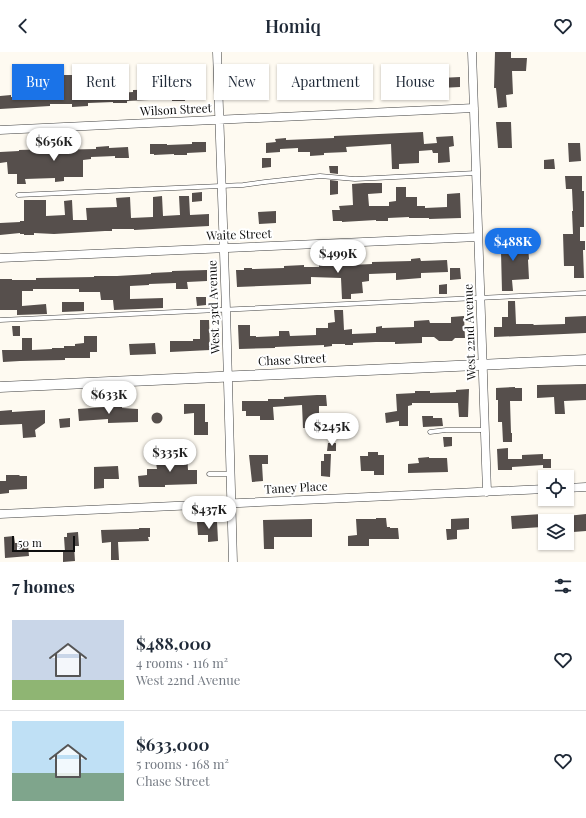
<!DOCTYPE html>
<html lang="en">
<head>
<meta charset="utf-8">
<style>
	body { margin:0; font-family:"Playfair Display",serif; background:#f2f2f3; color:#1f2937; height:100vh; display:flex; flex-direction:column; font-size:15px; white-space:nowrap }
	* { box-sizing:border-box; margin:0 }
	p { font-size:13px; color:#747a83 }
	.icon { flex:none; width:22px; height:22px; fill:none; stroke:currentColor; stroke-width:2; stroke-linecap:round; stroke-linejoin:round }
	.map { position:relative; height:510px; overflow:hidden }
	.panel { display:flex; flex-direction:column; background:#fff; flex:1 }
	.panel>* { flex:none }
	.guide { position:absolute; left:12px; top:12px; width:562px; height:36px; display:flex; gap:8px }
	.controls { position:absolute; left:538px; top:418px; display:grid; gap:8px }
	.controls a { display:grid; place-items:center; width:36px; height:36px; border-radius:0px; background:#fff; box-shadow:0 1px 3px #0004; font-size:20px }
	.scale { position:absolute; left:12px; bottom:10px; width:63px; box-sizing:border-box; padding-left:4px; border:2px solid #0e0e0e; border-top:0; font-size:11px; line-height:14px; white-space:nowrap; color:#0e0e0e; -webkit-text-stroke:3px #fff; paint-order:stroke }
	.price { position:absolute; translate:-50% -34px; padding:0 9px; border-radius:14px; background:#fff; color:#222; font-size:13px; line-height:26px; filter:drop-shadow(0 1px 2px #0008) }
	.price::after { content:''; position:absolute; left:50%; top:24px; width:12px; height:9px; margin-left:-6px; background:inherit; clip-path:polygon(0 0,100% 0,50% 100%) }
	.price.active { background:#1a73e8; color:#fff }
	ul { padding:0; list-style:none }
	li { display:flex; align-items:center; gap:12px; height:100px; padding:0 12px }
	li+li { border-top:1px solid #e0e1e3 }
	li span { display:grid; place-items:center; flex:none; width:112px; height:80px; border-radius:0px; color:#555 }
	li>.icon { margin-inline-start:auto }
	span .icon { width:48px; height:48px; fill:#fffc; stroke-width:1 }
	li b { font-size:17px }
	h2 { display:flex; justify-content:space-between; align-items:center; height:48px; padding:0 12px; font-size:17px }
	.chip { padding:0 14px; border-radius:0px; background:#fff; box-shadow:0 1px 3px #0004; font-size:14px; line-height:36px }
	.chip.active { background:#1a73e8; color:#fff }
	header { display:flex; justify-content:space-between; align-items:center; height:52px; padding:0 12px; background:#fff; font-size:18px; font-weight:600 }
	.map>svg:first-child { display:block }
	.building { fill:#564f4c }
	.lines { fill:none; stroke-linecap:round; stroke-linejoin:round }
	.service-casing { stroke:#414141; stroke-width:5 }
	.minor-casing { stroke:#414141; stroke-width:9 }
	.tertiary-casing { stroke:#414141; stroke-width:11 }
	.service { stroke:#fff; stroke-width:4 }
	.minor { stroke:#fff; stroke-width:8 }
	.tertiary { stroke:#fff; stroke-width:10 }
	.labels { text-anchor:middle; stroke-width:4; stroke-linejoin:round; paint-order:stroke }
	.street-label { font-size:12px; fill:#0e0e0e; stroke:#fff }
</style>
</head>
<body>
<header><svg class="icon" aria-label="back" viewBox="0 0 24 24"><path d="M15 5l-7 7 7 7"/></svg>Homiq<svg class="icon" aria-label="heart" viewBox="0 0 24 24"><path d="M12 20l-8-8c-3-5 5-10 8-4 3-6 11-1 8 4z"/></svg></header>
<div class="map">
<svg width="586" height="510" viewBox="0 0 586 510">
	<rect width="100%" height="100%" fill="#fefaf1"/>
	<path class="building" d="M495,0H511V6H527L526,19H512L513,42L506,43L507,55L498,56L496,36H494Z
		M147,18H176L177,28L147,26Z
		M72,20H82V30L88,29L89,40L109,39V21H117V41L133,40V38L177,37V38H190V36L204,35V46H185V49H172V47L127,49V51H113V50L88,51V54L72,55V52H50V54L0,57V44L11,43V45L52,44V23H72Z
		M440,22V26L460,25V35L440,36V39H433V38H428V37L401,38L400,27L428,26V23Z
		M338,23L339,37L314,38L313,24Z
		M232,35H246L247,46H232Z
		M496,70H511L512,96H498Z
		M423,80L424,92L437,91L436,85L453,84L454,94L449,95L450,110L438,111V101H433L432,98L419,99V111L399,112V117H392L391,92L346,95L347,100L324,101V103L310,104V100H298V96L280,97V100L266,101V91L276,90L275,87L286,86V88L334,86V84Z
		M192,90H206V100L187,101V103H174V102L154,103V102H150V92H167V93L192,92Z
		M568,91H580L581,109L569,110Z
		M109,94V96L128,95L129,106H115V104L91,105V107L83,108V125H64V129L55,130V126L25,127L26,132H17V122H8L7,110L0,111V100L19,99V98L51,97V98L96,97V95Z
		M262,106H271V115L262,116Z
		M554,107L555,117H544V108Z
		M329,114H338V122L330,121Z
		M565,124H582V139H584V175H580V189H585V198H583L584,226H574V214H564L563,182H573L572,159H573L572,137H566Z
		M330,128L338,129V142L330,143Z
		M364,131H382V141L368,142L369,154H389V150L396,149V135H406V145H417V154H425V156L447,155V142L460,141L461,166L429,167V166H409V165L388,166V169H376V168L342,170V169H333L332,158H340L339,154L353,153L352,132Z
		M202,140V149L192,150V141Z
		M162,144L163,164L180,163L179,144H189L190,163L209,162V174L134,178V177H112V179H105L54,182L34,181V183H24V182H20V181L0,183V171L20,170V169H24V148H46V164L65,163L64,149L72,148L73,168H87L86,156L117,155L116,146L130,145L131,166L153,165V145Z
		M276,159V171L259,172L258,160Z
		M501,179H511L512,195L528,194L529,207L528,208L529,227L512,228L513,239H502L501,200H502Z
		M420,206L421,209L447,208L448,220L421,221V226L396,228V221L369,222V229L362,230L363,241L351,242V247H342L341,226L311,225V232L237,235L236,218H244V216H252V217L284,216V214L304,213V215H319V212H330V214L372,212V210L411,209V207Z
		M450,216H460L461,227L450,228Z
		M207,218V229L187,230L188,237H176V231L149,232V233L130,234V247L163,246V256L114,258L113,248H101L100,240H79V237H33V239H22V254L46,252L47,262L17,263V258H0V227H12V228H36V226L94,225V224H117L151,222V221L172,220V219Z
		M447,232V242H439V233Z
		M196,245H206V253L197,254Z
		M508,249H515L516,272H533L534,273L565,272V265L586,264V281L494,285V275H502V265H508Z
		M62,250H84V259L62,260Z
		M334,258H343L344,278L352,277V282L376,281V275L382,274V276L414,275V269L429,268L430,271H451V265L464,264L465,286H455L452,289H439L434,285H422V291L395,292V290H376L353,291V293H345V292H332V294L324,295V293L299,294L275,295V296L239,297L238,273H250V284H256V285L279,284V279H289L290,284L316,283V276H328V271L335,270Z
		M200,268H209L210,298L170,300V289H193V287H200Z
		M12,274H20V284H13Z
		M84,284H97V300H90V306H65V308L20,309L3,310L2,298H22V286H32V298L52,297V296H64V294H75V292L84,291Z
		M155,291L156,302L130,303L129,292Z
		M586,332V348L564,349L565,362H555L554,345L537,346V333Z
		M515,335V336H522V349H510L511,381H512V390H503L502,370H498V348H496V336Z
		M469,337L468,365H459L458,351H412V353L408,354V374H399V369L386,371L385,361L397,359L396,342L415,341V339H430V341L456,340V338Z
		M317,343H326L327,354H319V375L303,376L302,353L273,355L274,368H260V364H246V359H242V349H268V347H284V345Z
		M184,352H205V370H208V383H194V361L184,362Z
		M104,355H122V356L138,357V370L108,371V367L79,369L78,357Z
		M12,358V360L45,358V371L35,378L36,385L23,386L22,372L0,373V359Z
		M151.5 366a5.5 5.5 0 1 1 11 0a5.5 5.5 0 1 1-11 0Z
		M422,364H433V366H442L443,374L423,375Z
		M70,366V375L60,376L59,367Z
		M443,385H452V394L444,395Z
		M328,391H336V399H327Z
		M508,396V407H522V403L543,402V407H551V416H543V413L512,415V418H498L497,397Z
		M168,400H187L188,418H197V432L165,433V435H139L138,424L147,423V417H157L156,411L168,410Z
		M368,400H378V403H384V423H374V419H361L360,404H368Z
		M324,402H331L330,425L321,424V409H324Z
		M249,403H268V412H262L263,429L252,430Z
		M429,405V406H447L448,420L408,421V412L419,411L418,406Z
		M118,414L119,427H104V436L94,437V415Z
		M6,423H19L20,424H27V437L9,438V441L0,442V429H6Z
		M542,462V475L512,477L511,464Z
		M586,462V479L573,480V475L567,476V464Z
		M376,466H386L387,475H390V476H398L399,487H369V494H348V484L357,483L356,467H376Z
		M469,466V477L457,478V487L447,488L446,477H451V467Z
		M312,467V485H274V497H264L263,468Z
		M217,469L218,489L208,490V483H198L197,470Z
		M139,476H150V485H148L149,489L118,490L119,508H111V490L102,491L101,478L139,477Z
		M78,480L79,494H74L75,509L63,510V500H65L64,485H67V481Z
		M14,484L15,491H19V493H28L29,504L5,506L4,485Z"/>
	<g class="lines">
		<g class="service-casing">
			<path id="service" d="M18,143L243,133L265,130L320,124L355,127L476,121
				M0,268L586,241
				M430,380L446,378H485
				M209,422H230"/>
		</g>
		<g class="minor-casing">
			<path id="minor" d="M217,0L226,258L233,510
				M472,0L487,440
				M0,78L474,56
				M0,206L478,185
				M567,436L586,435
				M0,462L545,437"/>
		</g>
		<g class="tertiary-casing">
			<path id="tertiary" d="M0,335L586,308"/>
		</g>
		<use href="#service" class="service"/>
		<use href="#minor" class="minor"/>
		<use href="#tertiary" class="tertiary"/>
	</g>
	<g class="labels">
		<g class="street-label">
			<text transform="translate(176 58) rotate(-3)" y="4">Wilson Street</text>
			<text transform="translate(239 183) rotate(-2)" y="4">Waite Street</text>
			<text transform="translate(214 255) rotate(-92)" y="4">West 23rd Avenue</text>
			<text transform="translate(470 280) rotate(-92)" y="4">West 22nd Avenue</text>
			<text transform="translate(292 308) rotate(-3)" y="4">Chase Street</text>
			<text transform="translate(296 436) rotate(-3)" y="4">Taney Place</text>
		</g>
	</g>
</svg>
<div class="controls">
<a><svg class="icon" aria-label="locate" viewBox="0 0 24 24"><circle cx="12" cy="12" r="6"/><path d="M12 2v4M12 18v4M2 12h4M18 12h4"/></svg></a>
<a><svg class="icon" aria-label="layers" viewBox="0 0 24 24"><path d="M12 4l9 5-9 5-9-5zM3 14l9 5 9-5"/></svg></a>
</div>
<div class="scale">50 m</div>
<b class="price" style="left:54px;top:110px">$656K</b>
<b class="price active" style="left:513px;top:210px">$488K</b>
<b class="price" style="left:338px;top:222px">$499K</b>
<b class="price" style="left:109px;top:363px">$633K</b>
<b class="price" style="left:332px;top:395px">$245K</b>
<b class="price" style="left:170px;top:421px">$335K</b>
<b class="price" style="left:209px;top:478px">$437K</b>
<div class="guide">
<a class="chip active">Buy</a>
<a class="chip">Rent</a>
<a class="chip">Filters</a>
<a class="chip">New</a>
<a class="chip">Apartment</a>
<a class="chip">House</a>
</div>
</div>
<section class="panel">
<h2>7 homes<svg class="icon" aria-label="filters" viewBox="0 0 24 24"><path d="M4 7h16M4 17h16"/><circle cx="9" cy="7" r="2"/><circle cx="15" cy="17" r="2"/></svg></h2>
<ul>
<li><span style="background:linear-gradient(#c9d6e8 75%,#8fb573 0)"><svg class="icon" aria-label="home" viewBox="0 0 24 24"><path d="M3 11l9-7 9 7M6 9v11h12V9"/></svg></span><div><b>$488,000</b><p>4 rooms · 116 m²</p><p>West 22nd Avenue</p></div><svg class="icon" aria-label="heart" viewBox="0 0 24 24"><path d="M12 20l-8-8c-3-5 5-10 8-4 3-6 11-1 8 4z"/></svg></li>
<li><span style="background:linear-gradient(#bfe0f5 65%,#7fa58c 0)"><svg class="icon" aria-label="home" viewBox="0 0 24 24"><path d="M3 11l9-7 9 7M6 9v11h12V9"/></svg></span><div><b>$633,000</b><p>5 rooms · 168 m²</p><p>Chase Street</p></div><svg class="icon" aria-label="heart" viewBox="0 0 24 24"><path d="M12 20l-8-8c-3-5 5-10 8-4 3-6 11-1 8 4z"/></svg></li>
</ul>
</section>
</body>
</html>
